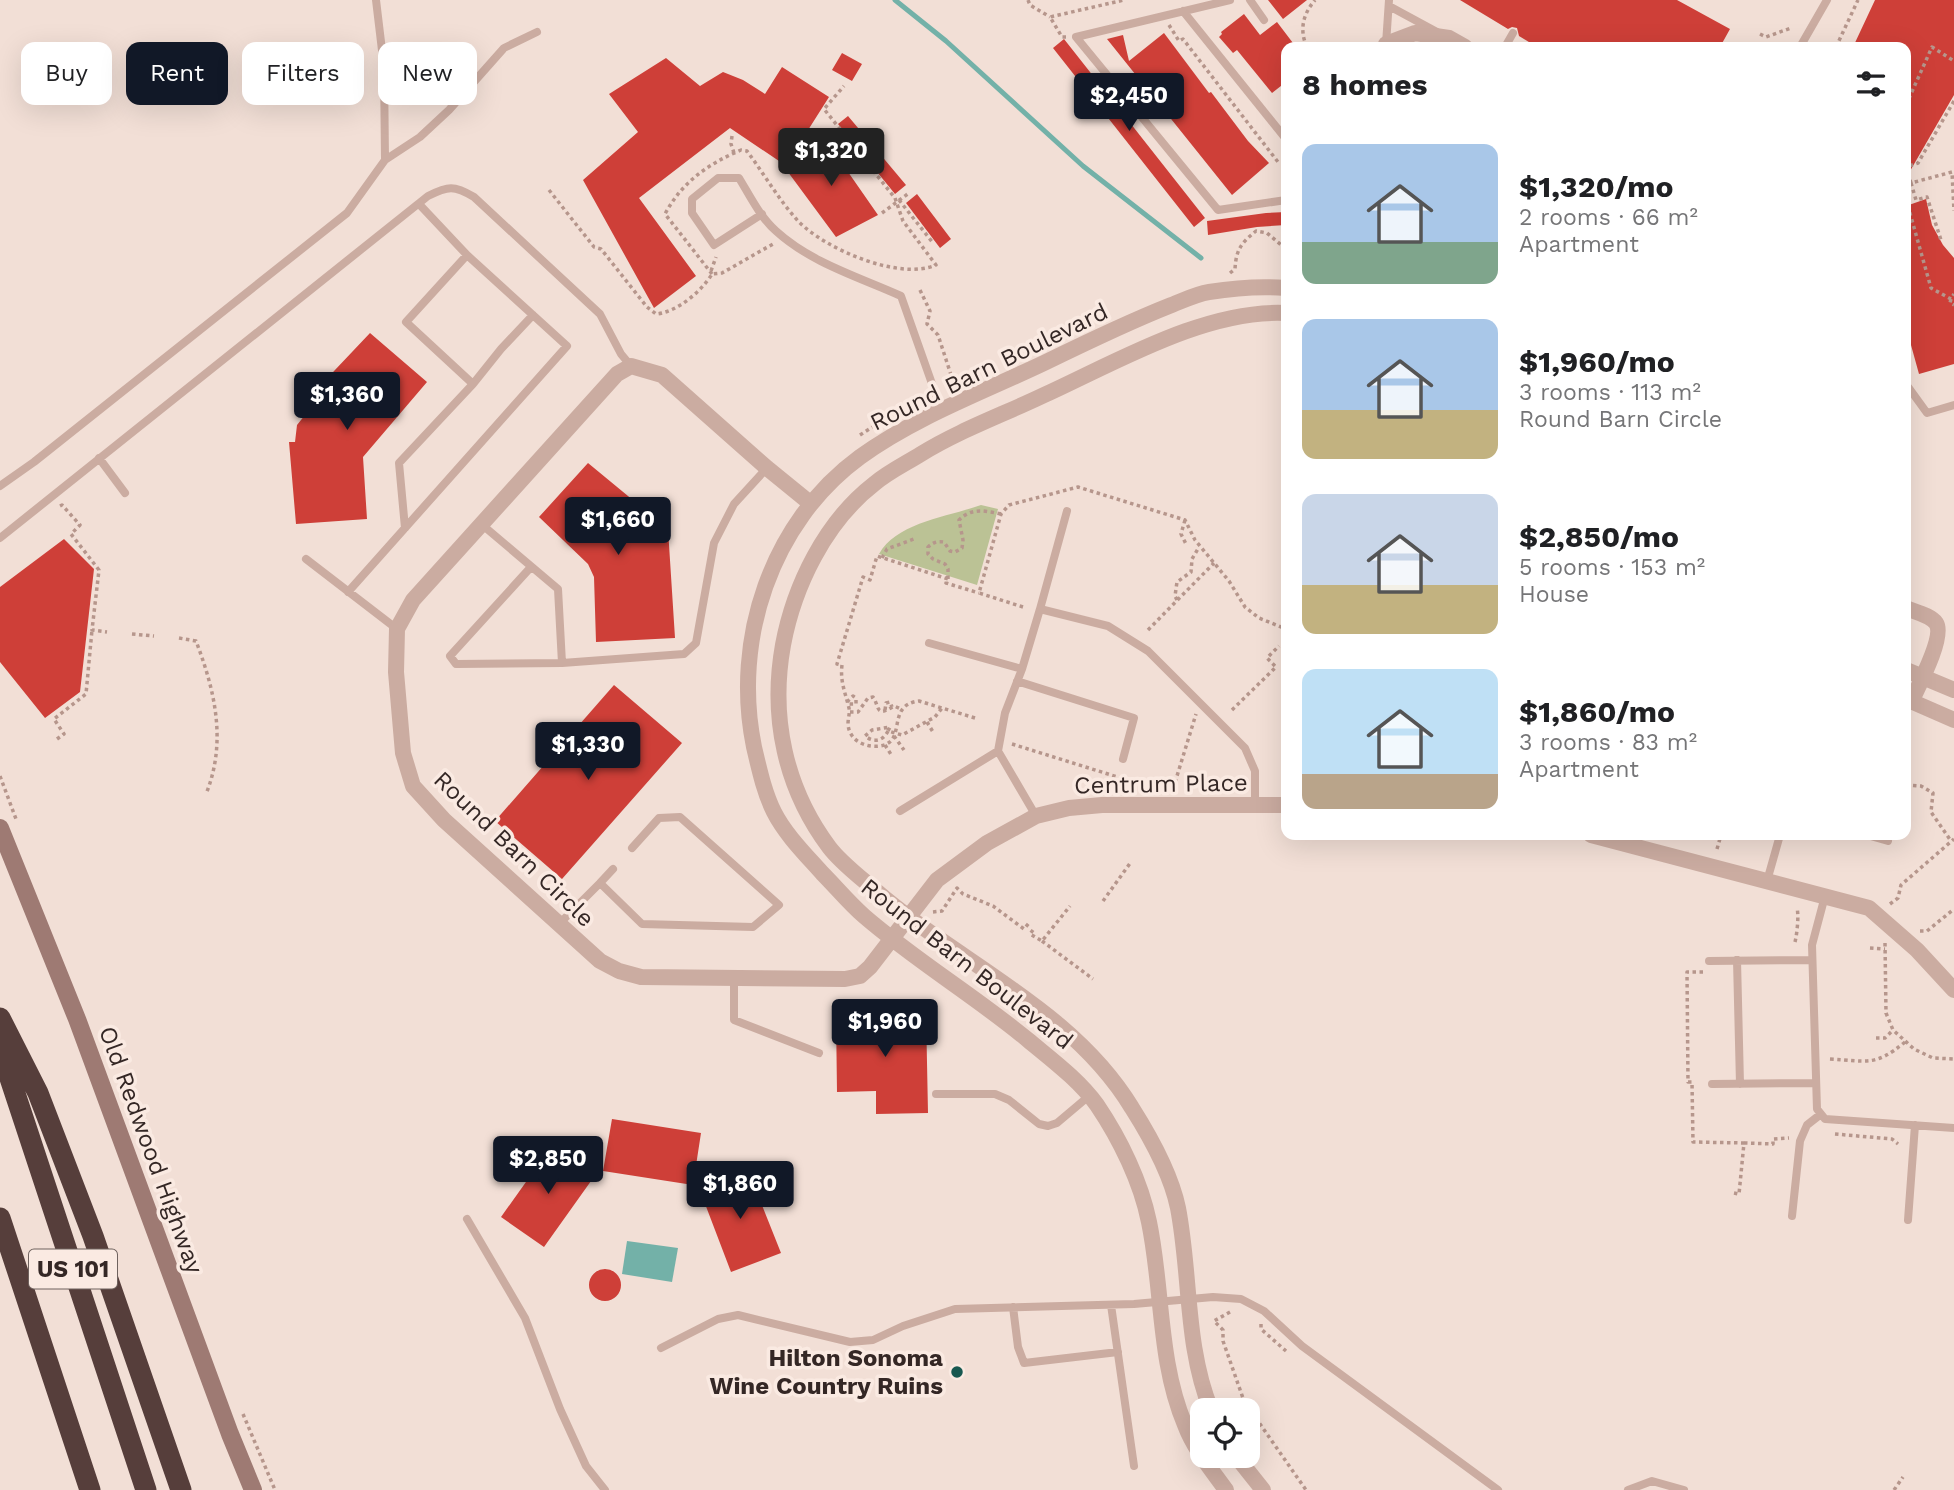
<!DOCTYPE html>
<html lang="en">
<head>
<meta charset="utf-8">
<style>
	body { margin:0; font-family:"Work Sans",sans-serif; background:#f6f6f6; color:#202124; height:100vh; display:flex; flex-direction:column; font-size:26px; white-space:nowrap }
	* { box-sizing:border-box; margin:0 }
	p { font-size:23px; color:#757577 }
	.icon { flex:none; width:38px; height:38px; fill:none; stroke:currentColor; stroke-width:2; stroke-linecap:round; stroke-linejoin:round }
	.map { position:relative; flex:1; overflow:hidden }
	.drawer { position:absolute; left:1281px; top:42px; width:630px; height:798px; display:flex; flex-direction:column; background:#fff; border-radius:14px; box-shadow:0 7px 28px #0002 }
	.drawer>* { flex:none }
	.top-card { position:absolute; left:21px; top:42px; width:665px; height:63px; display:flex; gap:14px }
	.fabs { position:absolute; left:1190px; top:1398px; display:grid; gap:14px }
	.fabs a { display:grid; place-items:center; width:70px; height:70px; border-radius:14px; background:#fff; box-shadow:0 7px 28px #0002; font-size:35px }
	.price { position:absolute; translate:-50% -60px; padding:0 16px; border-radius:7px; background:#111827; color:#fff; font-size:23px; line-height:46px; filter:drop-shadow(0 2px 4px #0008) }
	.price::after { content:''; position:absolute; left:50%; top:42px; width:21px; height:16px; margin-left:-10px; background:inherit; clip-path:polygon(0 0,100% 0,50% 100%) }
	.price.selected { background:#222; color:#fff }
	ul { padding:0; list-style:none }
	li { display:flex; align-items:center; gap:21px; height:175px; padding:0 21px }
	li span { display:grid; place-items:center; flex:none; width:196px; height:140px; border-radius:14px; color:#555 }
	li>.icon { margin-inline-start:auto }
	span .icon { width:84px; height:84px; fill:#fffc; stroke-width:1 }
	li b { font-size:30px }
	h2 { display:flex; justify-content:space-between; align-items:center; height:84px; padding:0 21px; font-size:30px }
	.tag { padding:0 24px; border-radius:14px; background:#fff; box-shadow:0 7px 28px #0002; font-size:24px; line-height:63px }
	.tag.selected { background:#111827; color:#fff }
	.map>svg:first-child { display:block }
	.green { fill:#bbc295 }
	.water { fill:#73b1a8 }
	.lines { fill:none; stroke-linecap:round; stroke-linejoin:round }
	.stream { stroke:#73b1a8; stroke-width:5 }
	.building { fill:#ce3f38 }
	.path { stroke:#b6968c; stroke-width:3.5; stroke-dasharray:3.5 3.5; stroke-linecap:butt }
	.service { stroke:#cbaca1; stroke-width:8 }
	.minor { stroke:#cbaca1; stroke-width:16 }
	.secondary { stroke:#9e7a73; stroke-width:18 }
	.motorway { stroke:#563e3b; stroke-width:21 }
	.poi-dot { fill:#185850; stroke:#faeae2; stroke-width:2.5 }
	.labels { text-anchor:middle; stroke-width:7; stroke-linejoin:round; paint-order:stroke }
	.shield { fill:#faeae2; stroke:#6f625e; stroke-width:2 }
	.shield-label { font-size:23px; font-weight:bold; fill:#342725 }
	.street-label { font-size:24px; fill:#342725; stroke:#faeae2 }
	.poi-label { font-size:24px; font-weight:bold; fill:#342725; stroke:#faeae2; text-anchor:end }
</style>
</head>
<body>
<div class="map">
<svg width="1954" height="1490" viewBox="0 0 1954 1490">
	<rect width="100%" height="100%" fill="#f2dfd6"/>
	<path class="green" d="M981,505L998,509L977,585L879,554C897,522 948,517 981,505Z"/>
	<path class="water" d="M627,1241L678,1248L672,1282L622,1274Z"/>
	<g class="lines">
		<path class="stream" d="M895,0L946,41L1083,166L1201,258
			M1284,381H1286"/>
	</g>
	<path class="building" d="M1268,0H1307L1283,19Z
		M1460,0H1677L1730,29L1720,47H1537L1519,36L1517,28L1512,27L1508,29Z
		M1875,0H1954V95L1906,178V47H1853Z
		M1244,14L1260,35L1277,22L1296,47H1286V82L1272,93L1237,50L1233,53L1219,37L1222,34L1221,32Z
		M1164,33L1209,93L1211,92L1248,141L1269,163L1232,195L1107,39L1123,35L1129,61Z
		M1064,39L1205,218L1194,227L1053,48Z
		M842,53L862,64L852,81L832,70Z
		M666,58L700,86L723,72L743,80L765,94L782,67L829,97L784,168L779,161L730,128L639,198L696,276L654,308L583,180L638,132L609,94Z
		M848,116L906,185L895,194L838,124Z
		M823,136L878,215L836,237L785,168Z
		M917,194L951,239L940,248L906,203Z
		M1926,199L1932,225L1943,245L1954,258V364L1919,374L1906,327V206Z
		M1286,212V225L1257,227L1208,235L1207,221L1266,213Z
		M370,333L427,382L363,457L367,519L296,524L289,442H295L297,425L305,415L299,408Z
		M588,463L668,529L675,638L596,642L594,577L588,564L539,517Z
		M64,539L94,569L80,692L45,718L0,662V587Z
		M614,685L682,743L562,879L495,821Z
		M926,1012L928,1113L876,1114V1091L837,1092L836,1014Z
		M612,1119L701,1133L693,1185L603,1171Z
		M553,1144L596,1174L544,1247L501,1217Z
		M748,1170L781,1253L731,1272L699,1188Z
		M589 1285a16 16 0 1 1 32 0a16 16 0 1 1-32 0Z"/>
	<g class="lines">
		<path class="path" d="M1028,0L1030,5L1050,17
			M1169,25L1179,41L1183,39L1278,162
			M1760,34L1766,37L1791,28
			M1066,37H1062L1050,17L1124,0
			M1307,47C1299,30 1303,14 1315,0
			M1741,47L1742,46
			M1836,47L1858,0
			M1286,88L1283,90L1286,94
			M1954,101L1918,163L1906,167L1911,183L1952,172L1954,211
			M1906,105L1932,47L1954,61
			M732,136L731,144L734,153
			M1911,183L1916,200L1927,197L1941,240
			M549,190L594,247L601,249L647,307L656,314C677,312 701,292 712,274L722,273L773,244
			M1906,199L1931,288L1951,299L1954,294
			M899,200L933,243
			M882,213L909,193
			M711,271L716,257
			M1230,273L1235,269C1236,250 1241,243 1256,231L1267,233L1286,249
			M712,274L665,214C682,182 708,164 741,150L747,151C764,174 779,200 798,221C825,249 899,281 936,265L903,221L895,198L824,109L844,86
			M920,290L930,311L927,324L938,335L954,384
			M1951,299L1950,303L1954,305
			M860,435L877,424
			M60,506L62,505L80,525L71,534L99,570L92,630L107,632
			M1185,520L1181,534L1186,544
			M882,558L887,549L914,539
			M948,579V569L945,564L933,559L928,554V547C934,542 937,541 944,542L950,551L955,552L962,548L963,540L959,520C972,507 985,511 1001,514
			M1177,600L1175,596L1177,582L1191,572L1192,559L1199,547
			M1023,607L979,593L1001,514L1009,505L1078,487L1185,520L1195,540L1229,581L1245,607L1259,618L1286,629
			M1148,630L1214,563
			M132,634L154,636
			M1906,637L1909,652
			M179,638L196,641C215,691 227,742 206,794
			M847,702L853,696L856,698V704H848
			M885,710L886,703L890,702L892,707
			M1232,710L1276,667L1267,658L1279,646
			M850,712H858L868,698L873,697C880,707 875,718 894,706L901,709
			M975,718L919,701C885,705 908,742 880,746C866,748 849,741 848,724C848,718 850,714 849,708C845,692 840,681 842,665L837,664L863,577L870,580L877,556L948,579L946,583L979,593
			M927,722L933,732
			M888,731C883,741 874,743 865,736L872,730L890,727L888,731L902,735L935,717L942,708
			M894,736L904,750
			M57,739L64,734L54,719L86,694L92,630
			M1012,744L1124,779L1121,789
			M885,745L892,756
			M0,776L16,819
			M1906,785L1921,786L1933,793L1931,812L1951,841
			M1173,789L1196,714
			M1717,849L1721,835
			M1103,901L1131,862
			M1890,904L1898,898L1901,885L1954,839
			M933,912L942,911L957,888L963,894L993,906L1024,929L1029,923
			M1033,930L1030,934L1042,941L1070,906
			M1920,931H1927L1954,909
			M1042,941L1093,979
			M1795,942C1797,934 1799,916 1797,908
			M1885,943L1886,1013L1893,1030L1914,1049L1933,1058L1954,1059
			M1870,948L1885,949
			M1703,972H1687L1688,1082H1692L1693,1142L1744,1143L1739,1194L1734,1193
			M1876,1038H1885L1893,1030
			M1830,1059C1867,1061 1875,1067 1905,1042
			M1835,1134L1892,1139L1898,1144
			M1744,1143L1773,1144V1139L1789,1138
			M1230,1312L1214,1321L1223,1330V1341L1244,1401L1306,1490
			M1261,1324V1329L1286,1351
			M243,1414L275,1490
			M1894,1490L1903,1477"/>
		<path class="service" d="M1230,0L1076,37L1218,210L1286,200
			M1250,0L1264,20
			M1389,6L1437,32
			M1183,11L1286,139
			M1386,44L1389,0
			M1505,47L1513,33
			M1800,47L1827,0
			M385,160L420,137L449,110L504,48L537,32
			M762,214L714,245L692,213V199L718,178H739C750,196 760,217 776,231C811,263 859,277 901,296L942,412
			M473,384L501,349L533,315
			M1906,384L1927,413L1954,405
			M99,458L125,493
			M0,486L34,462L347,213L385,160L384,67L376,0
			M480,523L558,589L562,663L456,664L450,656L531,567
			M405,528L399,463L473,384L406,322L467,255
			M0,538L428,196C448,186 454,185 474,197L600,314L621,354L631,366
			M306,559L397,629
			M348,592L567,346L467,255L419,204
			M1040,609L1067,511
			M929,643L1022,669
			M562,663L684,654L696,643L714,543L734,504L767,468
			M1017,681L1134,718L1123,759
			M900,811L998,751
			M1036,816L998,751L1005,713L1022,669L1040,609L1108,626L1148,651L1245,748L1255,771V805
			M1867,835L1888,841
			M1767,881L1780,835
			M600,883L613,869
			M1825,896L1812,945L1817,1109L1825,1119L1954,1128
			M559,924L600,883L642,924L753,927L779,905L680,817L659,818L632,848
			M1737,960L1740,1084
			M1709,961L1812,960
			M734,978V1020L819,1053
			M1712,1084L1816,1083
			M936,1094H995L1009,1100L1039,1124L1048,1126L1057,1123L1089,1096
			M1792,1216L1800,1141L1807,1125L1821,1114
			M467,1219L525,1318L560,1409L586,1466L605,1490
			M1908,1220L1915,1125
			M1111,1305L1134,1466
			M1013,1307L1018,1347L1024,1363L1118,1352
			M661,1348L718,1319L738,1315L850,1342L873,1340L903,1326L955,1309L1134,1304L1213,1297L1241,1299L1264,1311L1302,1346L1498,1490
			M1628,1490L1652,1481L1684,1490"/>
		<path class="minor" d="M1386,44L1415,33L1449,38L1465,47
			M810,503L767,468L662,375L631,366L617,374L413,600L397,629L396,672L403,753L413,786L444,820L600,961L619,971L641,977L845,979L860,976L870,967L937,880L987,843L1036,816L1069,808L1102,805H1286
			M1906,608C1915,612 1930,615 1936,623C1945,636 1918,687 1911,702
			M1906,670L1954,690
			M1906,699L1954,720
			M1591,835L1869,908L1917,950L1954,990
			M1211,1410C1185,1346 1191,1276 1178,1208C1171,1174 1151,1138 1132,1108C1073,1010 959,963 875,890C860,877 841,863 829,847C785,788 770,717 783,645C794,586 825,522 874,484C888,472 905,464 921,454C958,431 1002,415 1042,396C1115,363 1205,309 1286,313
			M1236,1456L1263,1490
			M1226,1490C1211,1469 1194,1449 1185,1425C1158,1361 1163,1289 1149,1222C1141,1182 1120,1139 1097,1105C1079,1080 1052,1060 1028,1040C975,996 916,961 864,916C849,903 836,887 822,873C806,855 785,834 774,812C764,792 759,768 754,747C732,640 771,522 860,457C915,417 983,392 1044,363C1085,343 1126,323 1169,306C1182,301 1196,294 1209,292C1234,288 1261,286 1286,288"/>
		<path class="secondary" d="M0,828L77,1019L230,1434L253,1490"/>
		<path class="motorway" d="M0,1018L38,1093L93,1236L181,1490
			M0,1048L146,1490
			M0,1218L90,1490"/>
	</g>
	<circle class="poi-dot" cx="957" cy="1372" r="7"/>
	<g class="labels">
		<rect class="shield" x="29" y="1249.5" width="88" height="39" rx="5"/>
		<g class="shield-label">
			<text x="73" y="1277">US 101</text>
		</g>
		<g class="street-label">
			<text transform="translate(989 367) rotate(-26)" y="8">Round Barn Boulevard</text>
			<text transform="translate(1161 784) rotate(-1)" y="8">Centrum Place</text>
			<text transform="translate(514 849) rotate(44)" y="8">Round Barn Circle</text>
			<text transform="translate(967 964) rotate(38)" y="8">Round Barn Boulevard</text>
			<text transform="translate(151 1150) rotate(70)" y="8">Old Redwood Highway</text>
		</g>
		<g class="poi-label">
			<text x="943" y="1366">Hilton Sonoma<tspan x="943" dy="28">Wine Country Ruins</tspan></text>
		</g>
	</g>
</svg>
<div class="fabs">
<a><svg class="icon" aria-label="locate" viewBox="0 0 24 24"><circle cx="12" cy="12" r="6"/><path d="M12 2v4M12 18v4M2 12h4M18 12h4"/></svg></a>
</div>
<b class="price" style="left:1129px;top:133px">$2,450</b>
<b class="price selected" style="left:831px;top:188px">$1,320</b>
<b class="price" style="left:347px;top:432px">$1,360</b>
<b class="price" style="left:618px;top:557px">$1,660</b>
<b class="price" style="left:588px;top:782px">$1,330</b>
<b class="price" style="left:885px;top:1059px">$1,960</b>
<b class="price" style="left:548px;top:1196px">$2,850</b>
<b class="price" style="left:740px;top:1221px">$1,860</b>
<div class="top-card">
<a class="tag">Buy</a>
<a class="tag selected">Rent</a>
<a class="tag">Filters</a>
<a class="tag">New</a>
</div>
<section class="drawer">
<h2>8 homes<svg class="icon" aria-label="filters" viewBox="0 0 24 24"><path d="M4 7h16M4 17h16"/><circle cx="9" cy="7" r="2"/><circle cx="15" cy="17" r="2"/></svg></h2>
<ul>
<li><span style="background:linear-gradient(#a9c7e8 70%,#7fa58c 0)"><svg class="icon" aria-label="home" viewBox="0 0 24 24"><path d="M3 11l9-7 9 7M6 9v11h12V9"/></svg></span><div><b>$1,320/mo</b><p>2 rooms · 66 m²</p><p>Apartment</p></div></li>
<li><span style="background:linear-gradient(#a9c7e8 65%,#c2b280 0)"><svg class="icon" aria-label="home" viewBox="0 0 24 24"><path d="M3 11l9-7 9 7M6 9v11h12V9"/></svg></span><div><b>$1,960/mo</b><p>3 rooms · 113 m²</p><p>Round Barn Circle</p></div></li>
<li><span style="background:linear-gradient(#c9d6e8 65%,#c2b280 0)"><svg class="icon" aria-label="home" viewBox="0 0 24 24"><path d="M3 11l9-7 9 7M6 9v11h12V9"/></svg></span><div><b>$2,850/mo</b><p>5 rooms · 153 m²</p><p>House</p></div></li>
<li><span style="background:linear-gradient(#bfe0f5 75%,#b9a48a 0)"><svg class="icon" aria-label="home" viewBox="0 0 24 24"><path d="M3 11l9-7 9 7M6 9v11h12V9"/></svg></span><div><b>$1,860/mo</b><p>3 rooms · 83 m²</p><p>Apartment</p></div></li>
</ul>
</section>
</div>
</body>
</html>
